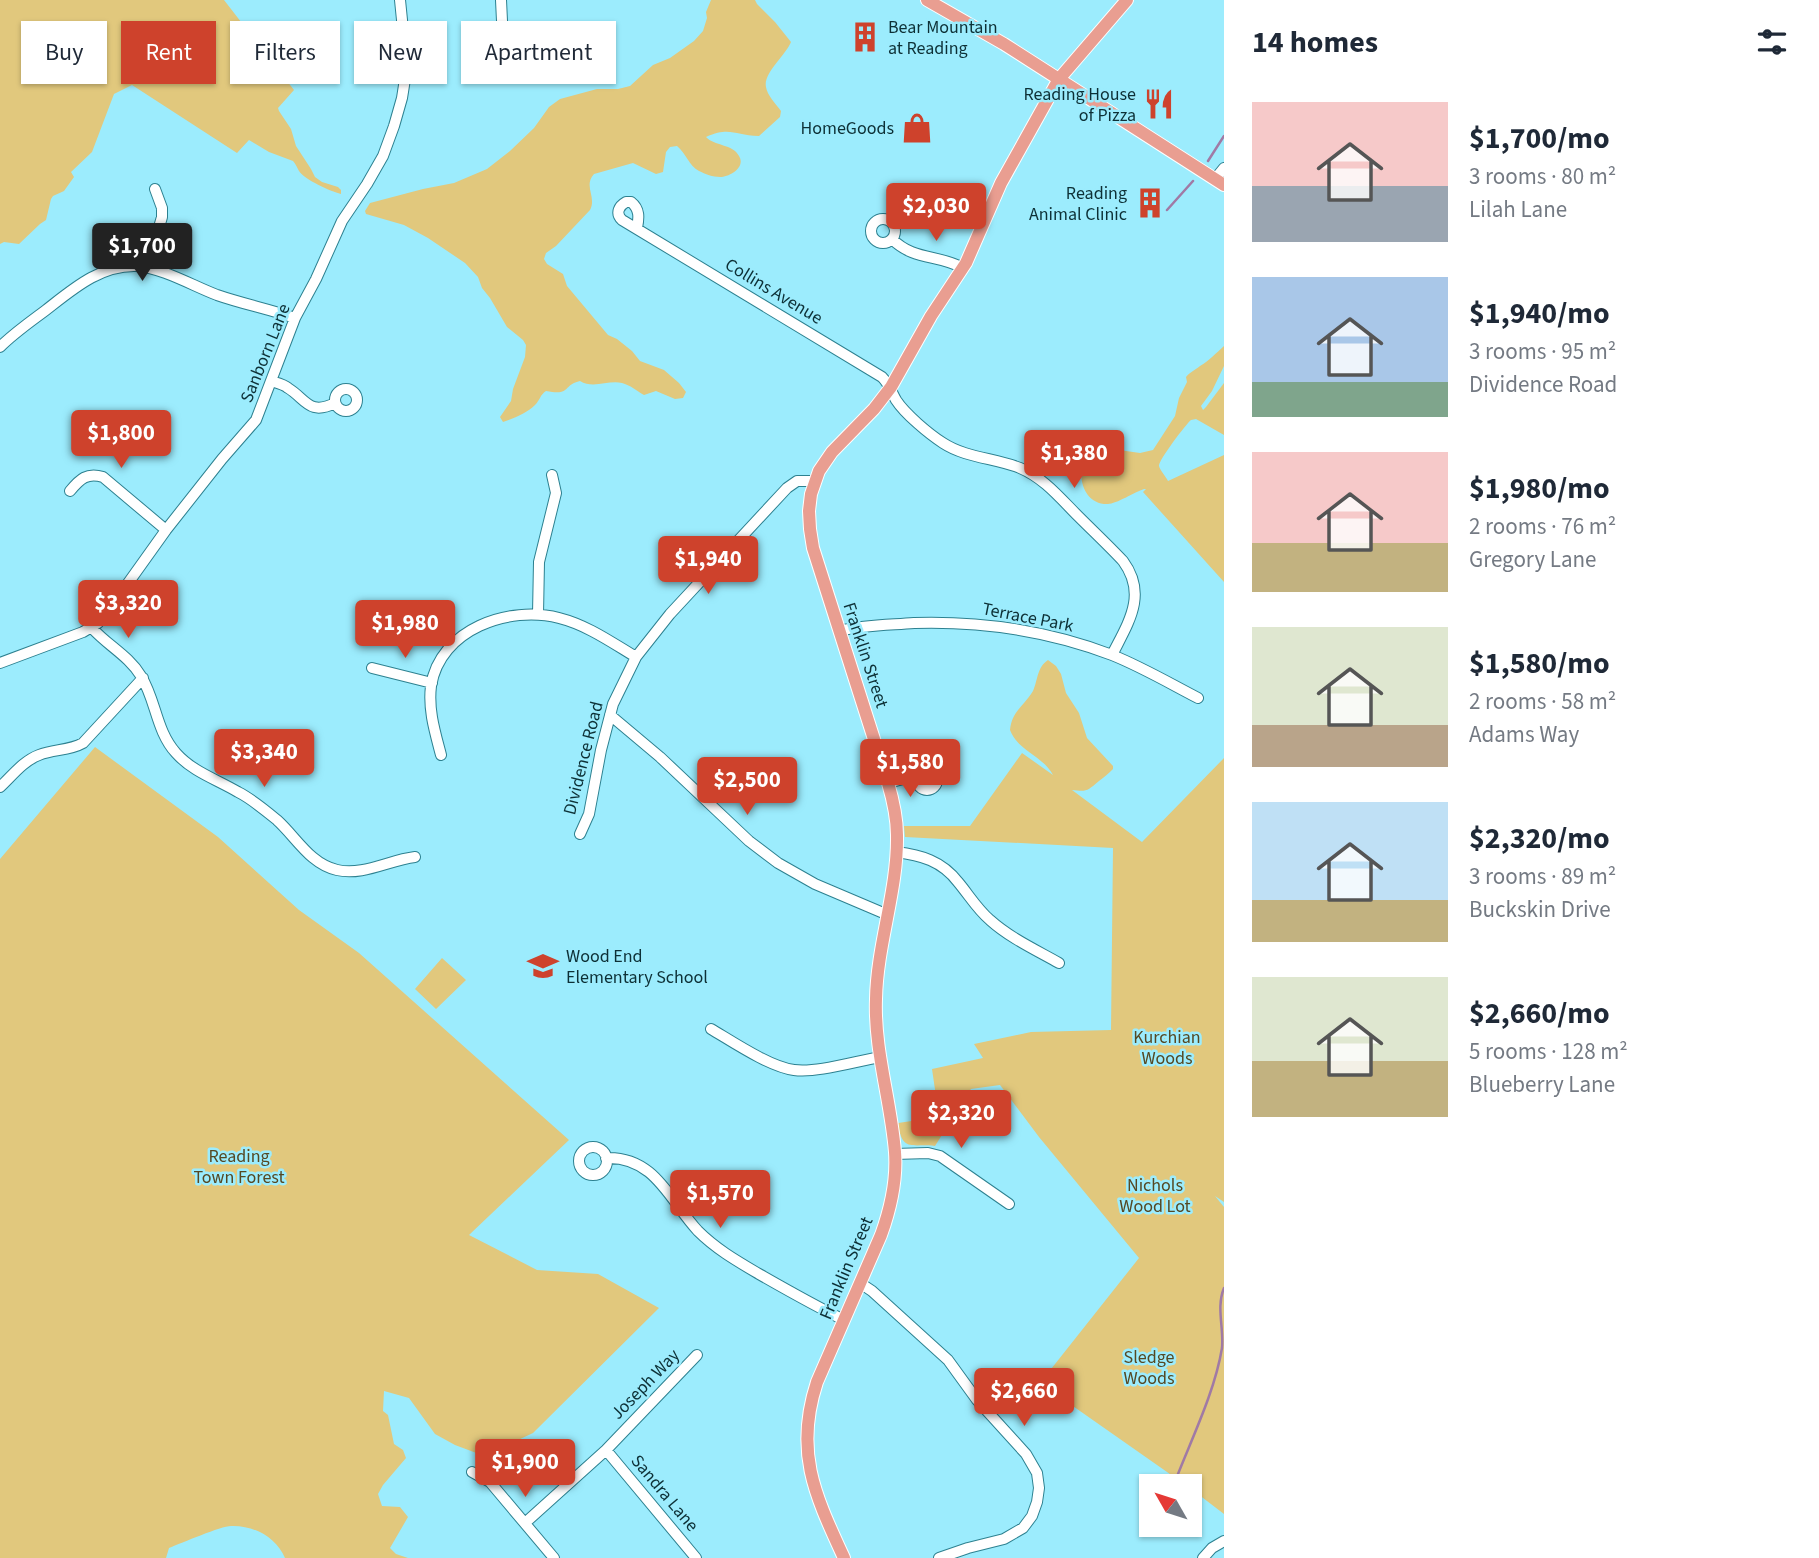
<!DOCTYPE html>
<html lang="en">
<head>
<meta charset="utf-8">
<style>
	body { margin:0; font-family:"Source Sans 3",sans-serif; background:#f6f6f7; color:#1f2937; height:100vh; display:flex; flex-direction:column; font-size:26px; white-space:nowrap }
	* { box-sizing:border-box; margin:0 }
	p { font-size:23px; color:#747a83 }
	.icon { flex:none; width:38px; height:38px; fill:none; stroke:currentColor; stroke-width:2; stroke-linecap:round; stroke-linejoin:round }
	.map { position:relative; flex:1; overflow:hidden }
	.sheet { display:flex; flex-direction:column; background:#fff; width:595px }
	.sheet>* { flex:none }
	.top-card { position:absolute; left:21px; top:21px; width:665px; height:63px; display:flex; gap:14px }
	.needle { width:46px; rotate:309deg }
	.tools { position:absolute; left:1139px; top:1474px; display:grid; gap:14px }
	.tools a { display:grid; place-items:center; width:63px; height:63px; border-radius:0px; background:#fff; box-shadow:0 2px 5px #0004; font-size:35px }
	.price { position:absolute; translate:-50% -60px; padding:0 16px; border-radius:7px; background:#ce422c; color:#fff; font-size:23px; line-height:46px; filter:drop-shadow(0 2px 4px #0008) }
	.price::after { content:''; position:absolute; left:50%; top:42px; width:21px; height:16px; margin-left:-10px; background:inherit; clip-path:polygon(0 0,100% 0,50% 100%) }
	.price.current { background:#222; color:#fff }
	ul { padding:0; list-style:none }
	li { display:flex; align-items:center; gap:21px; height:175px; padding:0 28px }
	li span { display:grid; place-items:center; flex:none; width:196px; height:140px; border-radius:0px; color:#555 }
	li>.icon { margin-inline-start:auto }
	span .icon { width:84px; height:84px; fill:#fffc; stroke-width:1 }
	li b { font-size:30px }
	h2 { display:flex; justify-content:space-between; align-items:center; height:84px; padding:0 28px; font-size:30px }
	.pill { padding:0 24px; border-radius:0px; background:#fff; box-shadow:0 2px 5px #0004; font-size:24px; line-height:63px }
	.pill.current { background:#ce422c; color:#fff }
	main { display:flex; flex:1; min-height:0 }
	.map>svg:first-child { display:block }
	.green { fill:#e1c87d }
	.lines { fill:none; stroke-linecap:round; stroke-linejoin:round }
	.stream { stroke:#a07aa5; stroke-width:2.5 }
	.minor-casing { stroke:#2d8190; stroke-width:12 }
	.major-casing { stroke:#fff; stroke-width:14 }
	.minor { stroke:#fff; stroke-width:10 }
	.major { stroke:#e99e91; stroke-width:12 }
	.labels { text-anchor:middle; stroke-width:5; stroke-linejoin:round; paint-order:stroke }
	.poi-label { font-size:18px; fill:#0d3036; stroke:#9cecfd; text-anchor:end }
	.street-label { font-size:18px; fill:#0d3036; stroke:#9cecfd }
	.park-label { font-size:18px; fill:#554823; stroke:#9cecfd }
</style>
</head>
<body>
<main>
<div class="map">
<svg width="1224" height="1558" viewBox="0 0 1224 1558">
	<rect width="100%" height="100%" fill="#9cecfd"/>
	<path class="green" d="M0,0H224L294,90L278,108L279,111L291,129L296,146L311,169L315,177L322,182L338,187L341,190V194C330,191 305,180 299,171C297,168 296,164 293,161L269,152L249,140L237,153L132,85L114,94L92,152L71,172L74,177L64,191L53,196L51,199L46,220L40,224L19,244L4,242L0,244Z
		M711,0H755L757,4L775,22L791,42C786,55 763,73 766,87C767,95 776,104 781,111L780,117L759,136C735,136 731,126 706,137C714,146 733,144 739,156C746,167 730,177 720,177C713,177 705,174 699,171C689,166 686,153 677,146L670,147L666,152L663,172L656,174L633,163L594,174C583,186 597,197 590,210L556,246L546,253L544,259L547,264L563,274L567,286L608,335L617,339L632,351L640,361L664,370L679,383L686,392L683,398L675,399L656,391L644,395C637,391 630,385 622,383C608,380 593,389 580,381C562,385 572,396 546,391C540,395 540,400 535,405C527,413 515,418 503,422L500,417L511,401L513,389L525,357L526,345L523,340L507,327L490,298L482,288L478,277L465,263L428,238L404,225L366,214L365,211L370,203L423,189L454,183L487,169L510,151L534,128L549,107L560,99L597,89H618L630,86L653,65L670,58L694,41L703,31L707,18L706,12Z
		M1224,346V366L1212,391L1201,406L1203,410L1206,407L1224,383V435L1196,419L1191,420C1186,424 1158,461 1159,466C1160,470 1166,477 1168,481L1224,455V582L1143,492L1146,489H1144C1135,492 1116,504 1108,504C1080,505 1073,466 1092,449H1112L1140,453L1153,450L1175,416L1179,398L1187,382L1186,377C1190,372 1195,370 1200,366C1209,361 1216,353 1224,346Z
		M1048,660L1056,666L1061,674L1066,693L1079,713L1087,738L1113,766V769C1108,774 1104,777 1099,781C1087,791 1087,792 1072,790L1142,842L1224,758V1202L1215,1196L1224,1207V1514L1190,1488V1486H1187L1040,1383L1139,1258L1039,1137L1000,1085L971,1089L935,1146C912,1143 902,1153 898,1123L939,1117L932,1069L983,1058L974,1044L1031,1032L1111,1030L1113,848L905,837L904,826H970L1022,753L1053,775C1043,756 1018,751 1010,730C1012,711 1024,706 1033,691C1038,680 1037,667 1048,660Z
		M95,747L218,837L299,910L359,953L569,1140L469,1235L537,1270L598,1274L659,1308L533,1433L490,1453L479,1454L455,1445L435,1434L409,1398L384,1391L383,1411L388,1415L394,1444L403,1450L406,1458L383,1485L378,1494L382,1506L400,1507L408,1517L390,1548L396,1554L408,1558H285C276,1537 253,1525 231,1526C221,1526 182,1543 169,1548L166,1558H0V859Z
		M442,958L466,980L436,1009L415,989Z"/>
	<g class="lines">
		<path class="stream" d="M1208,161L1224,136
			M1167,210L1193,181
			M1176,1479C1192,1438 1215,1391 1222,1348C1224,1328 1216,1307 1224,1288"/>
		<g class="minor-casing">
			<path id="minor" d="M500,41L493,40L485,46V56L492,61L502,59C507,52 507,46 500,41L502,21L501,0
				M1215,179L1224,168
				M871 231a12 12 0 1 1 24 0a12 12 0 1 1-24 0Z
				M637,228C639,218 640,209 631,202H626C619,206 615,213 622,220L882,377C889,384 891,391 896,400C905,414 929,434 943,443C966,458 995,458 1020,468C1044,478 1060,498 1078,516C1093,531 1109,546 1123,561C1148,595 1128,623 1112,655
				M892,239C914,261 938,254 963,268
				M147,268L162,217V208L155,189
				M0,347C14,333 30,322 46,310C73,289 100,265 136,266C163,268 193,286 217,295C243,304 269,309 295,318
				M271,381C277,383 283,384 288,388C306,399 309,416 335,403
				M335 400a11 11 0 1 1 22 0a11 11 0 1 1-22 0Z
				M70,491C80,479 87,472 103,477L166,530
				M538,614L539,562L556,493L552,475
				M92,628C107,645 129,656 141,676C156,700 156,731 176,753C193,772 216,779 238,792C252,799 265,810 277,820C296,837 310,864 337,870C363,876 389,860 415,857
				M839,631C863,625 889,625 914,623C981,621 1049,631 1112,655C1142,667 1169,683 1198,698
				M0,663L83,632L98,623L111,607L166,530L222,459L256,420L295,318L316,279L342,221L367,184L383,156L394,126L402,98L405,79V50L400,0
				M372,668L432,683
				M610,715L660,757L749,841L778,863L815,884L888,915
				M441,755C435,732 428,710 431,686C440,629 509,605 559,618C587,625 611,642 636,657
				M917 780a10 10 0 1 1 20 0a10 10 0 1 1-20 0Z
				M888,783L907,778L917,779
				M0,787C12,776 23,761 39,755C54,749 69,751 83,743L143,678
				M580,834L589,814L601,750L613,704L636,657L670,614L787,488L797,481H815
				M896,852C921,855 942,861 958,882C969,895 977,909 990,920C1010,938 1036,950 1059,963
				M711,1029C733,1042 770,1067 794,1070C818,1073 856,1061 881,1057
				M579 1161a14 14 0 1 1 28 0a14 14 0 1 1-28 0Z
				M895,1154L928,1153L940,1156L1009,1204
				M606,1158C655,1156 670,1201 698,1231C716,1249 737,1261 759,1274C787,1290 815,1306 844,1320
				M860,1283L872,1291L948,1360L977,1400L1026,1454L1037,1473L1039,1488L1037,1502L1032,1516L1023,1528L1004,1539L968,1548L939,1558
				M606,1450L696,1558
				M472,1472L490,1482L554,1558
				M525,1523L606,1450L697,1355
				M1203,1558L1212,1548L1224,1541"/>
		</g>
		<g class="major-casing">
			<path id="major" d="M927,0L1004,44L1224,185
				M844,1558C815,1495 794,1452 817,1382L881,1235C890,1210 897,1179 895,1152C891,1101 874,1050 876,999C877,944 898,890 897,835C897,817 893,800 888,783L813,548L810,529L809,511L811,494L819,471L832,452L874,409L891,387L931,316L966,263L1001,183L1059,79L1127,0"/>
		</g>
		<use href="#minor" class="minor"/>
		<use href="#major" class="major"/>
	</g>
	<defs>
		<g id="building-bare" transform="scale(2.415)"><path d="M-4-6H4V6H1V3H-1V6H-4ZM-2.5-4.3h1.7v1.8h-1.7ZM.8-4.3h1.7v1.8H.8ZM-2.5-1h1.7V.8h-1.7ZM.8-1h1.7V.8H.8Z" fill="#ce422c" stroke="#9cecfd" stroke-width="2.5" paint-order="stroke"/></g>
		<g id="restaurant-bare" transform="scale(2.415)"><path d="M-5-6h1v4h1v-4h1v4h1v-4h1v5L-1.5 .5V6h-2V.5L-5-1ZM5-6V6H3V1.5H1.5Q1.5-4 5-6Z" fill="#ce422c" stroke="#9cecfd" stroke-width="2.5" paint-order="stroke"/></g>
		<g id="shop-bare" transform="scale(2.415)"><path d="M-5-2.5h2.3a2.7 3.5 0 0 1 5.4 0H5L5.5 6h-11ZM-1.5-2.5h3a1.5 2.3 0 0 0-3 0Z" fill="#ce422c" stroke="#9cecfd" stroke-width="2.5" paint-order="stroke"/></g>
		<g id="school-bare" transform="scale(2.415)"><path d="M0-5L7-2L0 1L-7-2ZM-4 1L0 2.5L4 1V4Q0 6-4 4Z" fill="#ce422c" stroke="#9cecfd" stroke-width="2.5" paint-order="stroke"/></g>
	</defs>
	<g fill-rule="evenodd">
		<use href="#building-bare" x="865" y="37"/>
		<use href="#restaurant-bare" x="1159" y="104"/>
		<use href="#shop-bare" x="917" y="128"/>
		<use href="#building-bare" x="1150" y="203"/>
		<use href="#school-bare" x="543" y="966"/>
	</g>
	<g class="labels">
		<g class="poi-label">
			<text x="888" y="33" text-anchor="start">Bear Mountain<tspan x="888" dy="21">at Reading</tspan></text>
			<text x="1136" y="100">Reading House<tspan x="1136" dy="21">of Pizza</tspan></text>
			<text x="894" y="134">HomeGoods</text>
			<text x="1127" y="199">Reading<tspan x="1127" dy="21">Animal Clinic</tspan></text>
			<text x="566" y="962" text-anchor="start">Wood End<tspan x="566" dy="21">Elementary School</tspan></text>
		</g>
		<g class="street-label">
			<text transform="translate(774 291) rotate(31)" y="6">Collins Avenue</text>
			<text transform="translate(265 353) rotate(-68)" y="6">Sanborn Lane</text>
			<text transform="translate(1028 617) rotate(11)" y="6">Terrace Park</text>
			<text transform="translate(866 655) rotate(72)" y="6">Franklin Street</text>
			<text transform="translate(583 758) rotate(-76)" y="6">Dividence Road</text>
			<text transform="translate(846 1268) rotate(-67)" y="6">Franklin Street</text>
			<text transform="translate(645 1384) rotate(-46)" y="6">Joseph Way</text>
			<text transform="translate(665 1493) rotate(50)" y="6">Sandra Lane</text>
		</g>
		<g class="park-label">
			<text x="1167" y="1043">Kurchian<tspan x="1167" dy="21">Woods</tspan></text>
			<text x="239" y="1162">Reading<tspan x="239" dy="21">Town Forest</tspan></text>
			<text x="1155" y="1191">Nichols<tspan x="1155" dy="21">Wood Lot</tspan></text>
			<text x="1149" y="1363">Sledge<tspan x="1149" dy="21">Woods</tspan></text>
		</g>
	</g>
</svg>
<div class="tools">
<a><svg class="needle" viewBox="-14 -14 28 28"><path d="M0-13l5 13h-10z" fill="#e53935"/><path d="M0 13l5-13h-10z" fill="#747a83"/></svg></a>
</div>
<b class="price" style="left:936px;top:243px">$2,030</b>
<b class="price current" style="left:142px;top:283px">$1,700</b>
<b class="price" style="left:121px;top:470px">$1,800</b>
<b class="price" style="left:1074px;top:490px">$1,380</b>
<b class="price" style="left:708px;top:596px">$1,940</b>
<b class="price" style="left:128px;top:640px">$3,320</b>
<b class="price" style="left:405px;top:660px">$1,980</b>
<b class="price" style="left:264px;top:789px">$3,340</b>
<b class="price" style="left:910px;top:799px">$1,580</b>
<b class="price" style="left:747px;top:817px">$2,500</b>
<b class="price" style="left:961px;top:1150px">$2,320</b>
<b class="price" style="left:720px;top:1230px">$1,570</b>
<b class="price" style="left:1024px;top:1428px">$2,660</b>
<b class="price" style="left:525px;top:1499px">$1,900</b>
<div class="top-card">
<a class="pill">Buy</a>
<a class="pill current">Rent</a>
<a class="pill">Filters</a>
<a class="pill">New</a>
<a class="pill">Apartment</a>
</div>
</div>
<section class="sheet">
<h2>14 homes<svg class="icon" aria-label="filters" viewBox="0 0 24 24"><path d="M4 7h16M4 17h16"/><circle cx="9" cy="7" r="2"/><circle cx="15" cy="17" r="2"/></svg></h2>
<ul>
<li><span style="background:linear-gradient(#f6c9c9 60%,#9aa5b1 0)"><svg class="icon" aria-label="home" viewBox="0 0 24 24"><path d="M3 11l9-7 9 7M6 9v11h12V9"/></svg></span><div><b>$1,700/mo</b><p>3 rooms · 80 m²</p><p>Lilah Lane</p></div></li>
<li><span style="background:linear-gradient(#a9c7e8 75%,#7fa58c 0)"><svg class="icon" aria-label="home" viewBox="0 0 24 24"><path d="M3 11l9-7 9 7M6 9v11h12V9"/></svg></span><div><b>$1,940/mo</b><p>3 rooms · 95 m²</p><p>Dividence Road</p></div></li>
<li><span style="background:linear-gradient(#f6c9c9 65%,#c2b280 0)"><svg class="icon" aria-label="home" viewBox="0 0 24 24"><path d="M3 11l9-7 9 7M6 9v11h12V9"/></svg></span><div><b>$1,980/mo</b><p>2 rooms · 76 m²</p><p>Gregory Lane</p></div></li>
<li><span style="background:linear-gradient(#dfe7d0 70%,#b9a48a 0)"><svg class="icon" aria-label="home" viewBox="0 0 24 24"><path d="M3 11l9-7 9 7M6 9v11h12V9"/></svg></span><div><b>$1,580/mo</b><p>2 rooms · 58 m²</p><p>Adams Way</p></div></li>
<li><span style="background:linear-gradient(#bfe0f5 70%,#c2b280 0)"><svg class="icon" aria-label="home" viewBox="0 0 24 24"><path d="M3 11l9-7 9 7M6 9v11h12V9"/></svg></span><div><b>$2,320/mo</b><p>3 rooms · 89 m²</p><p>Buckskin Drive</p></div></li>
<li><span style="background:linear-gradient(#dfe7d0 60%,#c2b280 0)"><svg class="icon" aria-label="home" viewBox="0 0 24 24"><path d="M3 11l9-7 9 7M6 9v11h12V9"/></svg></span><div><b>$2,660/mo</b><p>5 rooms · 128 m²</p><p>Blueberry Lane</p></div></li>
</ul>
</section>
</main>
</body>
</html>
